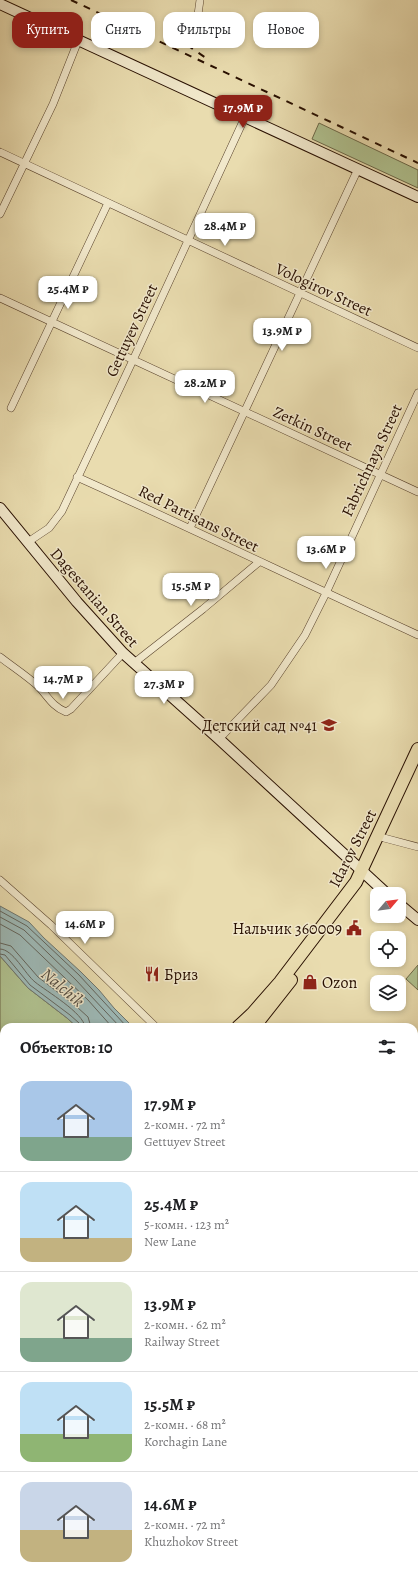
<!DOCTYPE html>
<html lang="ru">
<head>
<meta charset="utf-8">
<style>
	body { margin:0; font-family:Alegreya,serif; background:#f2f2f2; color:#202124; height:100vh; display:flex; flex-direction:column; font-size:15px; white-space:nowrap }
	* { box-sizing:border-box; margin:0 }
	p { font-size:13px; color:#757577 }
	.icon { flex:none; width:22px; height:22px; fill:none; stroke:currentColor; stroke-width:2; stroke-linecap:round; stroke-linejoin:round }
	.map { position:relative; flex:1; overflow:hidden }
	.drawer { position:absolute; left:0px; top:1023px; width:418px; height:556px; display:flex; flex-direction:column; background:#fff; border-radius:12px 12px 0 0; box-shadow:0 2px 6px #0003 }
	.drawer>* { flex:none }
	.top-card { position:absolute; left:12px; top:12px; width:394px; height:36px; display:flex; gap:8px }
	.needle { width:26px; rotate:61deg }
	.tools { position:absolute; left:370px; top:887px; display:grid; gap:8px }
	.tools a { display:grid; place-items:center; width:36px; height:36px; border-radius:8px; background:#fff; box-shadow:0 2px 6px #0003; font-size:20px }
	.price { position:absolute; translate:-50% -34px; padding:0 9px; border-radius:8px; background:#fff; color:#222; font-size:13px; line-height:26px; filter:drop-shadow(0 1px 2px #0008) }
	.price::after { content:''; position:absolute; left:50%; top:24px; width:12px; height:9px; margin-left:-6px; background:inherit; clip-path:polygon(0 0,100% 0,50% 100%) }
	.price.selected { background:#8f2418; color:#fff }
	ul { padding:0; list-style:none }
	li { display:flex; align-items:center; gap:12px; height:100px; padding:0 20px }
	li+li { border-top:1px solid #e0e0e0 }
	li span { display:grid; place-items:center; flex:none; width:112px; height:80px; border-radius:12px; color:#555 }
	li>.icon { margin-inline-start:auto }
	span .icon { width:48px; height:48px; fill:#fffc; stroke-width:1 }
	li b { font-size:17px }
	h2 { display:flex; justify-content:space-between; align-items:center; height:48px; padding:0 20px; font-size:17px }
	.pill { padding:0 14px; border-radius:12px; background:#fff; box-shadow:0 2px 6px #0003; font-size:14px; line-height:36px }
	.pill.selected { background:#8f2418; color:#fff }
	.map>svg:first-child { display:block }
	.green { fill:#b0c290; stroke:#6c6848 }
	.water { fill:#9db9b7; stroke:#6e756e }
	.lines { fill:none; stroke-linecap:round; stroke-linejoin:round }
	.shore { stroke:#62645c; stroke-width:1 }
	.street-casing { stroke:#58422c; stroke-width:8 }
	.secondary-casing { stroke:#280f00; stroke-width:12 }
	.primary-casing { stroke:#280f00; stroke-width:14 }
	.street { stroke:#f1e8cb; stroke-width:7 }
	.secondary { stroke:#f1e8cb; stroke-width:10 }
	.primary { stroke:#e9dcaf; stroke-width:12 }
	.rail { stroke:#280f00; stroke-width:2; stroke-dasharray:7 7; stroke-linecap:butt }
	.labels { text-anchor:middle; stroke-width:3; stroke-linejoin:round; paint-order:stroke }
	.street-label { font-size:16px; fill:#280f00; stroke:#f1e8cb }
	.poi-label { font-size:16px; fill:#280f00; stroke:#f1e8cb; text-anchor:end }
	.water-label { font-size:17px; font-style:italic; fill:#514a40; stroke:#f1e8cb }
</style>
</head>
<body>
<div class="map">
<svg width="418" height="1579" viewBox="0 0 418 1579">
	<rect width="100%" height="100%" fill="#e9dcaf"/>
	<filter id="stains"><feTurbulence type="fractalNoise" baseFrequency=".005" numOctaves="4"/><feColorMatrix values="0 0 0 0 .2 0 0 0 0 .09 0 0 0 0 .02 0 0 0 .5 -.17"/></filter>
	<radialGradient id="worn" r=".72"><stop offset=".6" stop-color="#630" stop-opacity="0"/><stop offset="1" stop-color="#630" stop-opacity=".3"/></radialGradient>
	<path class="green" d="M319,123L418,170V188L312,139Z
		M0,956L28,988L67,1018L77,1027H4V1243L0,1246Z
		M418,965V990L406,979Z"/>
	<path class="water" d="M0,906L29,922L44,938L81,972L99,990L114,1008L133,1027H77L67,1018L28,988L0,956Z
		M414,1380L418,1382V1477L414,1478Z"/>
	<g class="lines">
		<path class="shore" d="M0,911L27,926L79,975L127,1027
			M0,917L24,930L75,979L120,1027
			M0,924L20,935L88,1000L112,1027
			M0,943L11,946L38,977L77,1007L88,1017L91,1027
			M0,949C13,949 25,974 35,982C46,991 84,1013 85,1027
			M0,954L5,955L30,985L70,1015L79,1023L80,1027"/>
		<g class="street-casing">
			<path id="street" d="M196,29L200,0
				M0,152L418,348
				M0,214L53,104L78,41
				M0,298L418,492
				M11,408L108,203
				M77,477C191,528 304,583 418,635
				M190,528C245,408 303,289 358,169
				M28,542L49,528L62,511L133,360L245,117
				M0,657C13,667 27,676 39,687C48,697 53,707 66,712L71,709L123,653
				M134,663L203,609L259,562
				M219,739L271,685L305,635L326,593L418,393
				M384,838L418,847
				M0,880L51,925L156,1027"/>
		</g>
		<g class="secondary-casing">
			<path id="secondary" d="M0,4L418,197
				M0,508L77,602L123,653L219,739L387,894
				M399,904L418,920"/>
		</g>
		<g class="primary-casing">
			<path id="primary" d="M238,1027L252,1014L280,982L356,882L418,749
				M254,1027L291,980
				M0,1275L4,1271
				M0,1314L4,1321
				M0,1354L4,1346
				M0,1388L4,1365
				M0,1540L4,1551
				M17,1575L20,1579"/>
		</g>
		<use href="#street" class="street"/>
		<use href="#secondary" class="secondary"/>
		<use href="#primary" class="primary"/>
		<path class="rail" d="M71,0L418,163
			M187,45L206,58"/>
	</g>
	<defs>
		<g id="school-bare" transform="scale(1.2)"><path d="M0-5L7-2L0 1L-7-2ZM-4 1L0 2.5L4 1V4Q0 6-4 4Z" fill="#8f2418" stroke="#f1e8cb" stroke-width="2.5" paint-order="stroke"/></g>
		<g id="civic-bare" transform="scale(1.2)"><path d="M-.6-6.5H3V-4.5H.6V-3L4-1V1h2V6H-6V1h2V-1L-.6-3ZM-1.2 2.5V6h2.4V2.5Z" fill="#8f2418" stroke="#f1e8cb" stroke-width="2.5" paint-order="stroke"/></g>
		<g id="restaurant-bare" transform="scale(1.2)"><path d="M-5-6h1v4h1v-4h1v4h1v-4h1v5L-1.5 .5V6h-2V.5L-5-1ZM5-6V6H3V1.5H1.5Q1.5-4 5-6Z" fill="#8f2418" stroke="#f1e8cb" stroke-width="2.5" paint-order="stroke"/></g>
		<g id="shop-bare" transform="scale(1.2)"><path d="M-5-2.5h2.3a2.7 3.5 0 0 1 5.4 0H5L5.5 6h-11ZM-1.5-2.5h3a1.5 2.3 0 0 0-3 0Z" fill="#8f2418" stroke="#f1e8cb" stroke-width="2.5" paint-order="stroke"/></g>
	</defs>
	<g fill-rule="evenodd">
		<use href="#school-bare" x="329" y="725"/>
		<use href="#civic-bare" x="354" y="928"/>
		<use href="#restaurant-bare" x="152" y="974"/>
		<use href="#shop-bare" x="310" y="982"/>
	</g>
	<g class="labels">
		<g class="street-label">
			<text transform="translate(324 289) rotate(25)" y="6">Vologirov Street</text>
			<text transform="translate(131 330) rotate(-65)" y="6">Gettuyev Street</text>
			<text transform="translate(313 428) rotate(25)" y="6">Zetkin Street</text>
			<text transform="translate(371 460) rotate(-65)" y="6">Fabrichnaya Street</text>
			<text transform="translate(199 518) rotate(26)" y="6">Red Partisans Street</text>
			<text transform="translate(95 597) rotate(49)" y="6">Dagestanian Street</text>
			<text transform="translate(352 848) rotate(-63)" y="6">Idarov Street</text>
		</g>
		<g class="poi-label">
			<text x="317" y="731">Детский сад №41</text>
			<text x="342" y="934">Нальчик 360009</text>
			<text x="164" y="980" text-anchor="start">Бриз</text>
			<text x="322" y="988" text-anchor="start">Ozon</text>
		</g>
		<g class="water-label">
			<text transform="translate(63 987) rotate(40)" y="6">Nalchik</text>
		</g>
	</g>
	<rect width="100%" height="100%" filter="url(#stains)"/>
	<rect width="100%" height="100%" fill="url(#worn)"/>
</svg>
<div class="tools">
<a><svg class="needle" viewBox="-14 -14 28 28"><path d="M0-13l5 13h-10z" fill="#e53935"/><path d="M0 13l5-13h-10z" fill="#757577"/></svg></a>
<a><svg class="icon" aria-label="locate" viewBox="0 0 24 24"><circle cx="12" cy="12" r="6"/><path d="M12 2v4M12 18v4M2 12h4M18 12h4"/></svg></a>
<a><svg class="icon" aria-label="layers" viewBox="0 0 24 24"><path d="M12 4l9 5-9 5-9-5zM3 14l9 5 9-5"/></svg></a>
</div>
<b class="price selected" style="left:243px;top:129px">17.9M ₽</b>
<b class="price" style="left:225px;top:247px">28.4M ₽</b>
<b class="price" style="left:68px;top:310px">25.4M ₽</b>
<b class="price" style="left:282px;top:352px">13.9M ₽</b>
<b class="price" style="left:205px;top:404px">28.2M ₽</b>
<b class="price" style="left:326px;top:570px">13.6M ₽</b>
<b class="price" style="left:191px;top:607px">15.5M ₽</b>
<b class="price" style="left:63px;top:700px">14.7M ₽</b>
<b class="price" style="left:164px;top:705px">27.3M ₽</b>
<b class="price" style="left:85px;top:945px">14.6M ₽</b>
<div class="top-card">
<a class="pill selected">Купить</a>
<a class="pill">Снять</a>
<a class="pill">Фильтры</a>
<a class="pill">Новое</a>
</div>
<section class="drawer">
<h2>Объектов: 10<svg class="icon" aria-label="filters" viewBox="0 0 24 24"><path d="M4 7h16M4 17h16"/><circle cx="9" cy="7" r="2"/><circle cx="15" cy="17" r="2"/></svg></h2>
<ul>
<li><span style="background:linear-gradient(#a9c7e8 70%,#7fa58c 0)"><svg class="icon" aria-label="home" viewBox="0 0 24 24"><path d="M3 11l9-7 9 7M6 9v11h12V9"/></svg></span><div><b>17.9M ₽</b><p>2-комн. · 72 m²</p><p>Gettuyev Street</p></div></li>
<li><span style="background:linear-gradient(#bfe0f5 70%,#c2b280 0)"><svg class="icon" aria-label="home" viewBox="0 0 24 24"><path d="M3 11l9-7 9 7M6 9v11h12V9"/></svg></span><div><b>25.4M ₽</b><p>5-комн. · 123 m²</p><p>New Lane</p></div></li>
<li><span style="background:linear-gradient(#dfe7d0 70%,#7fa58c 0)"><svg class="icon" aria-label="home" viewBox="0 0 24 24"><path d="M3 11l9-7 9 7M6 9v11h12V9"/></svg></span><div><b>13.9M ₽</b><p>2-комн. · 62 m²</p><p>Railway Street</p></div></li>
<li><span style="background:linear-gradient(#bfe0f5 65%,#8fb573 0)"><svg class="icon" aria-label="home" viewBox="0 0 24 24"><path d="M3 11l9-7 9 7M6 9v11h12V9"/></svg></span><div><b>15.5M ₽</b><p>2-комн. · 68 m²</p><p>Korchagin Lane</p></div></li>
<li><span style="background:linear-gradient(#c9d6e8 60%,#c2b280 0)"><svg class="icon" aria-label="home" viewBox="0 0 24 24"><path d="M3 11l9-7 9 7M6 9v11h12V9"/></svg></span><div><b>14.6M ₽</b><p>2-комн. · 72 m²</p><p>Khuzhokov Street</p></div></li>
</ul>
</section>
</div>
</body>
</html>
